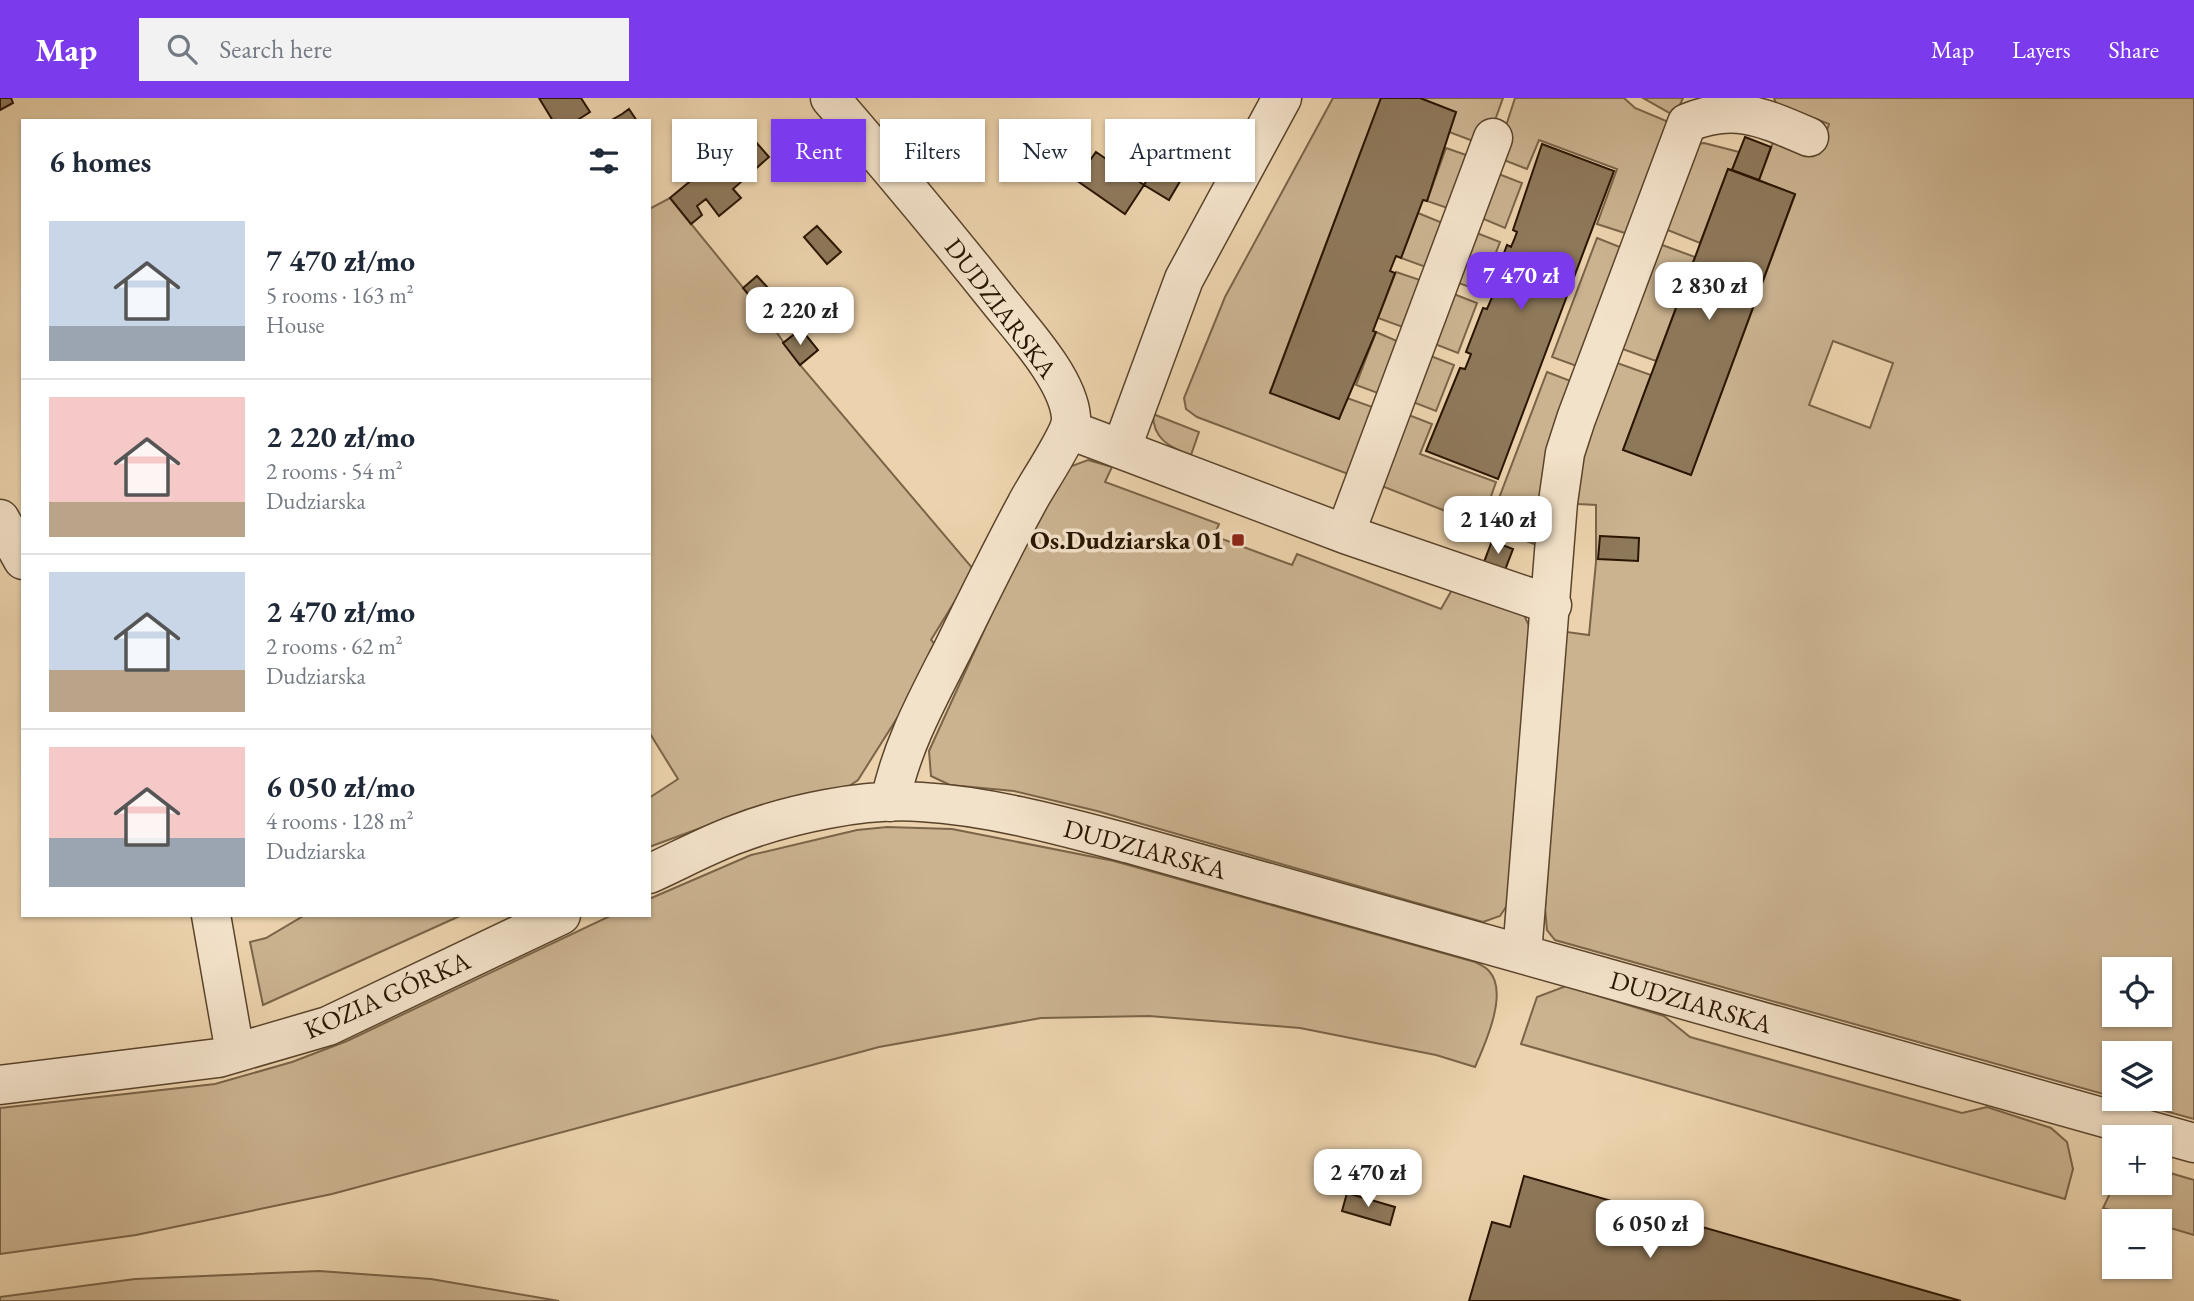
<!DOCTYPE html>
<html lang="en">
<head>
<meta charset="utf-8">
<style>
	body { margin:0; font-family:"EB Garamond",serif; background:#f2f2f3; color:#1f2937; height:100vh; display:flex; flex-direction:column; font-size:26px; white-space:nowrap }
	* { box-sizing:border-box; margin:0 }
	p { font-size:23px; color:#747a83 }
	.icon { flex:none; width:38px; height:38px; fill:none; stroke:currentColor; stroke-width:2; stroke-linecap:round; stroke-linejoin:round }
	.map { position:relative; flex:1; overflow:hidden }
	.sheet { position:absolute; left:21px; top:21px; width:630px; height:798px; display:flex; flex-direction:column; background:#fff; border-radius:0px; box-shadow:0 2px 5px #0004 }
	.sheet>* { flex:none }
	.hud { position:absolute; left:672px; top:21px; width:665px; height:63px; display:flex; gap:14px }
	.fabs { position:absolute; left:2102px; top:859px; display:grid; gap:14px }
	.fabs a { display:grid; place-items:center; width:70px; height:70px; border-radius:0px; background:#fff; box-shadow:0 2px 5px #0004; font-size:35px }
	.price { position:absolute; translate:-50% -60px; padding:0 16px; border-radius:14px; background:#fff; color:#222; font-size:23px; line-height:46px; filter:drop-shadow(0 2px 4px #0008) }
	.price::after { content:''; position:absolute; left:50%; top:42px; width:21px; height:16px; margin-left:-10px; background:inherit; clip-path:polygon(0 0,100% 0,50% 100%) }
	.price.active { background:#7c3aed; color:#fff }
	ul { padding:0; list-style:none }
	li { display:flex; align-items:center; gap:21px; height:175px; padding:0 28px }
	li+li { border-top:2px solid #e0e1e3 }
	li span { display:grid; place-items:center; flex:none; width:196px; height:140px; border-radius:0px; color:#555 }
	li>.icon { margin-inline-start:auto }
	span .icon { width:84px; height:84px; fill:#fffc; stroke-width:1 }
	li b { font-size:30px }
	h2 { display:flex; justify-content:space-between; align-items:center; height:84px; padding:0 28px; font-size:30px }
	.chip { padding:0 24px; border-radius:0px; background:#fff; box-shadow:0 2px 5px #0004; font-size:24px; line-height:63px }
	.chip.active { background:#7c3aed; color:#fff }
	header { display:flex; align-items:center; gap:42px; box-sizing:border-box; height:98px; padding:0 35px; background:#7c3aed; color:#fff }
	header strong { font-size:33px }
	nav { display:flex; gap:38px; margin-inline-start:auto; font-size:24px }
	.search { width:490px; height:63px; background:#f2f2f3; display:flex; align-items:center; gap:18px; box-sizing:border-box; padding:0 24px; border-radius:0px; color:#747a83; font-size:26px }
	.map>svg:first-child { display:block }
	.green { fill:#cbb390; stroke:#7a6448; stroke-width:2; fill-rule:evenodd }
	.building { fill:#8e785a; stroke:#291500; stroke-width:2 }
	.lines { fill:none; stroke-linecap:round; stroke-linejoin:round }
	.minor-casing { stroke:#5a442b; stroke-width:41 }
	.minor { stroke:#f3e2ca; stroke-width:38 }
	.poi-dot { fill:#8f2418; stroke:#f3e2ca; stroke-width:2.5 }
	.labels { text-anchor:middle; stroke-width:7; stroke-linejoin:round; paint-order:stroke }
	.street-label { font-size:26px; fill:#291500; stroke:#f3e2ca }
	.poi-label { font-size:26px; font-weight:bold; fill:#291500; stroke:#f3e2ca; text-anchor:end }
</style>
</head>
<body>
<header>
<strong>Map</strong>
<div class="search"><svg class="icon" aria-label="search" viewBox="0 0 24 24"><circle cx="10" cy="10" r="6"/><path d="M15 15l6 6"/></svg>Search here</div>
<nav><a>Map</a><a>Layers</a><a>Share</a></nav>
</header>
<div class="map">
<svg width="2194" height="1203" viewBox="0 0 2194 1203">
	<rect width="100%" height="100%" fill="#ecd3ad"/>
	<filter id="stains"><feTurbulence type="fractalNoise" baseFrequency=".00286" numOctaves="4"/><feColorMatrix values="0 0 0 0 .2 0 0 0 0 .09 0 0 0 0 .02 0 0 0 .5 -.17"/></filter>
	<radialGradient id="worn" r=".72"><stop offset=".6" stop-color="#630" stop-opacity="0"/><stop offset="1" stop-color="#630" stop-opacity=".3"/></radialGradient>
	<path class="green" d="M1333,0H1381L1270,294L1339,321L1347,300L1381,312L1356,379L1197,319L1186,311L1184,300L1225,199Z
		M1420,0H1503L1489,39L1481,46L1449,34L1456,14Z
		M1515,0H1624L1635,10L1671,25L1631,137L1597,126L1617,71L1539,42L1527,71L1496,59Z
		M1643,0H1683L1675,18Z
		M1774,0H2194V1021L2122,1001H2160V956H2114V999L1555,842L1547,832L1545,810L1564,537L1567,534L1589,537L1596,464V407L1578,406L1572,401L1609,262L1651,277L1623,352L1691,377L1795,97L1759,82L1775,39L1819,56L1829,26L1776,5ZM1833,243L1893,265L1870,330L1809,307ZM2114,872H2160V917H2114Z
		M1704,45L1739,54L1732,72L1728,71L1700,145L1665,131L1697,46Z
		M1446,50L1475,60L1456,113L1427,103Z
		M1491,73L1522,85L1505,130L1474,117Z
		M670,100L754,203L800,267L974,472L931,542L940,552L858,682L842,693L717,724L649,749V700L678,681L649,634V111Z
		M1418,115L1450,128L1434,172L1401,160Z
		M1469,132L1500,144L1481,193L1450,182Z
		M1597,140L1625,151L1582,270L1552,259Z
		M1654,144L1695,159L1656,263L1614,248Z
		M1396,174L1429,185L1411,232L1378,220Z
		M1446,193L1477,205L1458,255L1427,243Z
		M1376,234L1406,247L1386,298L1356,287Z
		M1423,255L1454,267L1436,313L1405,301Z
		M1547,274L1576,285L1537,407V447L1488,429Z
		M1401,314L1432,326L1420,356L1496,384L1481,427L1374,385Z
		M1153,316L1199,334L1191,357C1169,349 1153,341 1153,316Z
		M1088,362L1112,369L1105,384L1219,426L1214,438L1292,467L1297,456L1441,511L1453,490L1523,515L1531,532L1510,803L1500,818L1483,824L1097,713L1014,693L950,687L931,678L929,653L1050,388L1069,369Z
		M887,729L952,731L1114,763L1475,864C1479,866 1486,869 1489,873C1509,894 1485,946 1475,969L1436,957L1300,930L1149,918L1041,920L879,949L332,1096L136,1137L0,1156V1010L215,986L292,964L347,943L612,817H649V801L751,757L857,732Z
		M305,817H462L263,907L250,844L266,840Z
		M1566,888L1664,918L1690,939L1962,1015L1987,1009L2051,1030L2067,1044L2073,1071L2065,1101L1521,946L1537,899Z
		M2160,1072L2194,1082V1137L2160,1127V1124L2147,1123L2103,1110L2115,1085H2160Z
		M319,1173L431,1181L559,1203H0V1199L135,1181Z"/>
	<path class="building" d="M0,0H11L13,5L0,12Z
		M539,0H581L590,14L576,23H553Z
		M1381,0H1420L1456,14L1427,103L1423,102L1401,160L1396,158L1390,173L1395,175L1373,233L1376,234L1339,321L1270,295Z
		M629,11L637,23H610L622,16Z
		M1182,24L1206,39L1169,102L1144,87Z
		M748,35L769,59L733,91L741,100L719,118L706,101L697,108L702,117L691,126L670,100Z
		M1745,39L1771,49L1759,82L1732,72Z
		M1542,46L1614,73L1498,381L1426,353L1460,270L1465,271L1471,256L1466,254L1483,210L1487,211L1493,197L1489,195L1507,147L1511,149L1514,142L1517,134L1513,132Z
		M1096,54L1144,87L1125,116L1076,82Z
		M1728,71L1795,96L1691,377L1623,352Z
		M817,128L841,154L827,166L804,139Z
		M757,178L769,191L754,203L743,190Z
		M801,231L818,252L800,267L783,245Z
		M1600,438L1639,440L1638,463L1598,461Z
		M1492,443L1513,451L1505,472L1484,464Z
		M1524,1078L1961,1203H1469L1492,1124L1510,1129Z
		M1347,1095L1395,1109L1390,1127L1342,1113Z"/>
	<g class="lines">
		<g class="minor-casing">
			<path id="minor" d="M830,0C888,67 944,134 999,203C1022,232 1068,281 1071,319C1072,336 1036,387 1026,407C1000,455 976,504 952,553C927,602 901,649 890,704
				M1070,332L1345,436L1552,507
				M1122,349L1184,181L1282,0
				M0,421L23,462
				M1345,436L1493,40
				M649,776C678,763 707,747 737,736C789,716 864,700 921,704C991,708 1062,728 1130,746L2194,1045
				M211,817L235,955
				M1522,856L1558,404L1565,355L1576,321L1687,25C1735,5 1764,20 1809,39
				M0,987L218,960L328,928L561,817"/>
		</g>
		<use href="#minor" class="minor"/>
	</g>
	<rect class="poi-dot" x="1231" y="435" width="14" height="14" rx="3.5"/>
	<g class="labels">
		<g class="street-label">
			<text transform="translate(1001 210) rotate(53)" y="9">DUDZIARSKA</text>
			<text transform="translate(1145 751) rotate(15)" y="9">DUDZIARSKA</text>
			<text transform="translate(387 897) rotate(-24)" y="9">KOZIA GÓRKA</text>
			<text transform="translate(1691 904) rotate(16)" y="9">DUDZIARSKA</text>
		</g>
		<g class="poi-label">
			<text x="1224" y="451">Os.Dudziarska 01</text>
		</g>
	</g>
	<rect width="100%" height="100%" filter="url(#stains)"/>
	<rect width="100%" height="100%" fill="url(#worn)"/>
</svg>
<div class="fabs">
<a><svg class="icon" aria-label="locate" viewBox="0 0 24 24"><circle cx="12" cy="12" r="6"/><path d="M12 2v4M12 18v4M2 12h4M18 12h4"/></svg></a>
<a><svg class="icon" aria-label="layers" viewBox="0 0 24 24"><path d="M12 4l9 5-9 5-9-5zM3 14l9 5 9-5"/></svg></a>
<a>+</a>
<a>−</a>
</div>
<b class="price active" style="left:1521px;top:214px">7 470 zł</b>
<b class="price" style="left:1709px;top:224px">2 830 zł</b>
<b class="price" style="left:800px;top:249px">2 220 zł</b>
<b class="price" style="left:1498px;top:458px">2 140 zł</b>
<b class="price" style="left:1368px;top:1111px">2 470 zł</b>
<b class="price" style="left:1650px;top:1162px">6 050 zł</b>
<div class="hud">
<a class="chip">Buy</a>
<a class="chip active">Rent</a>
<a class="chip">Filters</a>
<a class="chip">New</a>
<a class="chip">Apartment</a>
</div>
<section class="sheet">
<h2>6 homes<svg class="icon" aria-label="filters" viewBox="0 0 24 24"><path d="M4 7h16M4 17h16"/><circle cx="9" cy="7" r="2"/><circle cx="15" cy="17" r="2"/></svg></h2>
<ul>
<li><span style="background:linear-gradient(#c9d6e8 75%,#9aa5b1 0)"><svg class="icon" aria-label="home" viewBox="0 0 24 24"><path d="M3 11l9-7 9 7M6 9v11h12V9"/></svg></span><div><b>7 470 zł/mo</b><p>5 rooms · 163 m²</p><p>House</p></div></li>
<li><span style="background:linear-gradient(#f6c9c9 75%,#b9a48a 0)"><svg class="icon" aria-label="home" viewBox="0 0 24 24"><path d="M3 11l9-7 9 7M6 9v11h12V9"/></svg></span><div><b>2 220 zł/mo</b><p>2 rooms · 54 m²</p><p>Dudziarska</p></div></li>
<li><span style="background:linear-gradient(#c9d6e8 70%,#b9a48a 0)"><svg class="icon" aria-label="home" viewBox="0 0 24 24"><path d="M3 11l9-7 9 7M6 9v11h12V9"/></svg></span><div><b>2 470 zł/mo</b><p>2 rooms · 62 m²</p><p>Dudziarska</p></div></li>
<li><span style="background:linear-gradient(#f6c9c9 65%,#9aa5b1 0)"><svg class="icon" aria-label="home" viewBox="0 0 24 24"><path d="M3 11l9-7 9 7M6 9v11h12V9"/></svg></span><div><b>6 050 zł/mo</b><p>4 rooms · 128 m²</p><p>Dudziarska</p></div></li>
</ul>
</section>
</div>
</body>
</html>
